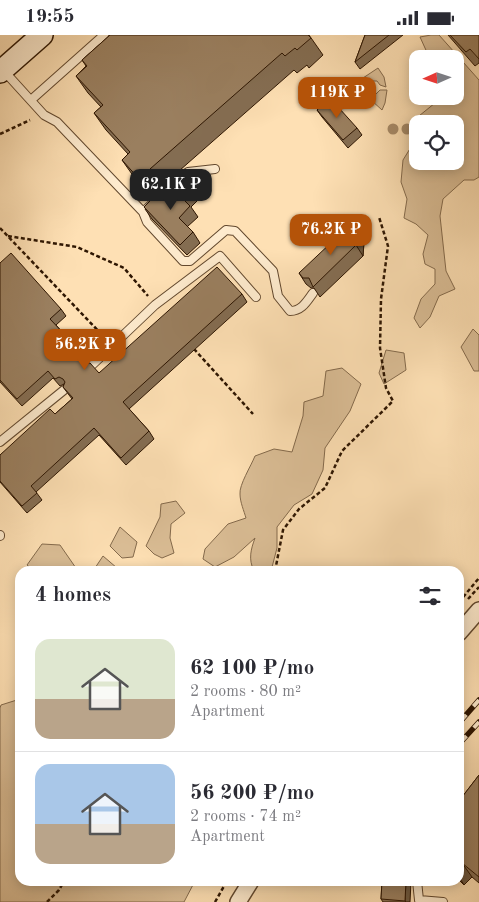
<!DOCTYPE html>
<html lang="en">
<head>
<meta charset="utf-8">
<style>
	body { margin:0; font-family:"Old Standard TT",serif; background:#f7f7f7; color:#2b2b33; height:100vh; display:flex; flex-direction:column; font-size:19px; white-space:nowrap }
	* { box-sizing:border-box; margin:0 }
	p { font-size:16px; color:#7c7c81 }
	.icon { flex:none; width:28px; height:28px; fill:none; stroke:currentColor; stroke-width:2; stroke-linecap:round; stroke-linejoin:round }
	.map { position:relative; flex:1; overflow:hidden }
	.details { position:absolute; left:15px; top:531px; width:449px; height:320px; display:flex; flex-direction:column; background:#fff; border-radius:15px; box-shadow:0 2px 12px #0003 }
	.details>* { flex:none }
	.needle { width:32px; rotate:267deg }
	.tools { position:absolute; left:409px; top:15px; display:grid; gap:10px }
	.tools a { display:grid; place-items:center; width:55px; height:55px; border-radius:10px; background:#fff; box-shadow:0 2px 12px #0003; font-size:25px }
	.price { position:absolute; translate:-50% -42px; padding:0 11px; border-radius:10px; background:#b45309; color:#fff; font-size:16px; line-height:32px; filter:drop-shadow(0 1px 2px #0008) }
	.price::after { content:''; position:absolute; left:50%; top:30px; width:15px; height:11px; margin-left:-8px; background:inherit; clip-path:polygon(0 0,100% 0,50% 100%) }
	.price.active { background:#222; color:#fff }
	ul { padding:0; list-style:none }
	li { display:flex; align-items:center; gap:15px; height:125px; padding:0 20px }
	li+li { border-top:1px solid #e1e1e2 }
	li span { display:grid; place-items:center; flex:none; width:140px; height:100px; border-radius:15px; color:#555 }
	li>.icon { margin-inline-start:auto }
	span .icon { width:60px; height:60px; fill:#fffc; stroke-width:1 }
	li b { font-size:21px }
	h2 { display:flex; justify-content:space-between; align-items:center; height:60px; padding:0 20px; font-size:21px }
	.status { display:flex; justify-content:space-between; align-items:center; height:35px; padding:0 25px; background:#fff; direction:ltr }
	.status svg { height:14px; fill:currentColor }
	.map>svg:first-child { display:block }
	.green { fill:#dbbe96; stroke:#846a4c; fill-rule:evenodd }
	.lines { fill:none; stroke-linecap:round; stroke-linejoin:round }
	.lane-casing { stroke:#62482e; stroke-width:10 }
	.street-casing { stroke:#62482e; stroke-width:18 }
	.secondary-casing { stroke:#2e1602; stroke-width:24 }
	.path { stroke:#2e1602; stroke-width:2.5; stroke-dasharray:4 2.5; stroke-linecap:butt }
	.lane { stroke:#feebce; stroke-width:8 }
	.street { stroke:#feebce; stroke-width:15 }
	.secondary { stroke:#feebce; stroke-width:21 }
	.rail-casing { stroke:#2e1602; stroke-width:5.5 }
	.rail { stroke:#feebce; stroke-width:4; stroke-dasharray:11; stroke-linecap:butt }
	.tree { fill:#a88c6a }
	.wall { fill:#846d52; stroke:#2e1602 }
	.shaded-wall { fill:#6c5942; stroke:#2e1602 }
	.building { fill:#9a7f5f; stroke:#2e1602 }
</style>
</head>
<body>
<div class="status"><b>19:55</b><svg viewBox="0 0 49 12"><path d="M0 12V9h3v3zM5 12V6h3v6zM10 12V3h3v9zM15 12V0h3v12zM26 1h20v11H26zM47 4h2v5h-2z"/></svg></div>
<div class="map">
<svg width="479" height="867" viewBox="0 0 479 867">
	<rect width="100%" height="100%" fill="#fee0b4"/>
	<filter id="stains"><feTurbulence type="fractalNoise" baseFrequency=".004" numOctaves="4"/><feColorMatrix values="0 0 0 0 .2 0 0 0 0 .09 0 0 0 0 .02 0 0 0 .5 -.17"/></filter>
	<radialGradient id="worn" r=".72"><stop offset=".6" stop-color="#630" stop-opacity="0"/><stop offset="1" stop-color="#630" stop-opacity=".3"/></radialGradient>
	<path class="green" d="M431,0H439L479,45V142L474,145H464L443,164L440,181L446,236L455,254L439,261L430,282L420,293L414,283L421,264L435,249V234L425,229L423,219L428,200L416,189L404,183L407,164L401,147L403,125L416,104L414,85L435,68L437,61H455V24H430L420,2ZM418,89H455V126H418Z
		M378,33L384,42L386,52L380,50L377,46H373L371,49L362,48L360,45Z
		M359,52L369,53L371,56L376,59L380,55H387L385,68L382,75L360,55Z
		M473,294L479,300V336H474L461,312Z
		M386,315L404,318L406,335L384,349L379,338Z
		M342,333L361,349L350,376L325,413L323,435L312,459L294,470L277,492V513L271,536H254C248,524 251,514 255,503L234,522L215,532L203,524L205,514L228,489L246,483C244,476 240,467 240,459C239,450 251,431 255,421L274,414L292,417L303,381L304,367L323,361L326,336Z
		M176,466L185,478L171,489L170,503L174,518L162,523L154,519L146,511L160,482L161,469Z
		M120,492L137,507L133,522L122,523L110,511Z
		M42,509L60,510L78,536H34L27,530Z
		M103,521L117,533V536H93Z
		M20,664V846H195L184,867H0V673L1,670Z"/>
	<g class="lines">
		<g class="lane-casing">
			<path id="lane" d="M4,36L44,80L57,87L143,177L152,169
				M31,65L104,0
				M160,162L188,137L215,134
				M143,177L147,187L183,226H190L226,195L235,196L273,236L278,261L290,276C302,276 307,266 313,258
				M91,331L155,270L220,221L256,262
				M0,407L64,355
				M0,501V500
				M417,846L419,865L443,867"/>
		</g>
		<g class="street-casing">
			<path id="street" d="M459,598L479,575
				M238,867L251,846"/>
		</g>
		<g class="secondary-casing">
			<path id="secondary" d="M0,37L42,0"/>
		</g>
		<path class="path" d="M0,99L30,85
			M0,193L106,304
			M8,201L77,212L124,233L148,261
			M194,314L253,379
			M275,536L283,495L299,474L325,453L342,416L393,366L386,353L380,313L381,264L388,211L379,182
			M468,564L479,552
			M459,567L479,543
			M47,867L59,855L64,846
			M215,867L227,846"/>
		<use href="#lane" class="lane"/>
		<use href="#street" class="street"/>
		<use href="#secondary" class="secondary"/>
		<g class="rail-casing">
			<path id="rail" d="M459,688L479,665
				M459,709L479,687"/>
		</g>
		<use href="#rail" class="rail"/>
	</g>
	<g class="tree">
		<circle cx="393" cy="94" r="5.5"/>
		<circle cx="407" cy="94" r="5.5"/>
	</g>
	<path class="wall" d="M110,0H309L323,20L309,33L307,30L297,38L294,35L163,150L171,158L190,155L197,166L191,172L198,182L187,192L193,197L200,208L187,220L152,184L145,174L154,163L153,161L152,162L134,142L122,125L128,119L106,95L94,78L101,72L88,58L76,41L86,31L82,25Z
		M365,0H403L360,34L355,27Z
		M448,0H479V28L475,31Z
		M317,75L357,93L362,100L348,113L322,82Z
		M360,198L364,207L363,221L320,262L314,253H311L306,249L299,238Z
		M0,228L61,274L66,281L56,290L88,327L86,329L99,338L242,259L247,267L129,374L149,396L154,404L126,430L99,400L36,457L42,465L27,478L0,447V420L55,379L72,364L63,352L64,349L60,351L53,343L22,371L0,347Z
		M479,740V848L472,842L464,850L459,845V766Z
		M382,846L410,867H383L381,864Z"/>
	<path class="shaded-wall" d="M352,188L360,198L364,207L363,221L356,210Z
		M83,319L88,327L86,330L82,327L80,323Z
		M462,828L472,842L464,850L459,842V833Z
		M406,846H411L410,867H406L405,866Z"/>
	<path class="building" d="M110,0H308L311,3L297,15L295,13L285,21L282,18L150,134L151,135L140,145L122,125L130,117L94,78L103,70L76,41L87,31L82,25Z
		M365,0H389L355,27Z
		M450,0H479V24L470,14L466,17Z
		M330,63L357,93L343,105L317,75Z
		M182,147L190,155L182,163L190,171L179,183L193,197L180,210L144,172L154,162L152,160L163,150L171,158Z
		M352,188L357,197L356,210L313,252L309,243H303L299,238Z
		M11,218L61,274L50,284L83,319L80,323L82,327L85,329L90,328L99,338L217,232L242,259L123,367L149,396L121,423L94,393L31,451L37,458L22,471L0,446V420L50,374L55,379L73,363L63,352L65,347L63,344L59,342L55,344L48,336L17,364L0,345V228Z
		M479,740V842L462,828L459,833V766Z
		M382,846H406L405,866L381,864Z"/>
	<rect width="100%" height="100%" filter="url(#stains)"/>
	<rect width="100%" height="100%" fill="url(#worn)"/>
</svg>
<div class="tools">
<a><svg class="needle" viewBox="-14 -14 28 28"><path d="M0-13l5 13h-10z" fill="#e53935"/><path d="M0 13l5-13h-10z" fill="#7c7c81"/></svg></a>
<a><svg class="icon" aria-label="locate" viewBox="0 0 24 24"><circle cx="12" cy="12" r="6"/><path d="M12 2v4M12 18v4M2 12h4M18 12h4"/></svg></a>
</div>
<b class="price" style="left:337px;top:84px">119K ₽</b>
<b class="price active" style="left:171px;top:176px">62.1K ₽</b>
<b class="price" style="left:331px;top:221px">76.2K ₽</b>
<b class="price" style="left:85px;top:336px">56.2K ₽</b>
<section class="details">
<h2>4 homes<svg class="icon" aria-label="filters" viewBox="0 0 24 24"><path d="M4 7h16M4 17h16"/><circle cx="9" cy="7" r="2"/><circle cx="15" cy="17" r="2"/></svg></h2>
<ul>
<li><span style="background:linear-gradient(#dfe7d0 60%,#b9a48a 0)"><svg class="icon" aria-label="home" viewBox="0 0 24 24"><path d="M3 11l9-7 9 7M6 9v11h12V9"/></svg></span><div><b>62 100 ₽/mo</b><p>2 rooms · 80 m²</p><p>Apartment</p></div></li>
<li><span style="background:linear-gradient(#a9c7e8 60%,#b9a48a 0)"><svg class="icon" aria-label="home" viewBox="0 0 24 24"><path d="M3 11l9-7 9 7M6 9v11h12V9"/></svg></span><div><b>56 200 ₽/mo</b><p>2 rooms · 74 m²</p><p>Apartment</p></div></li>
</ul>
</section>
</div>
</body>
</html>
